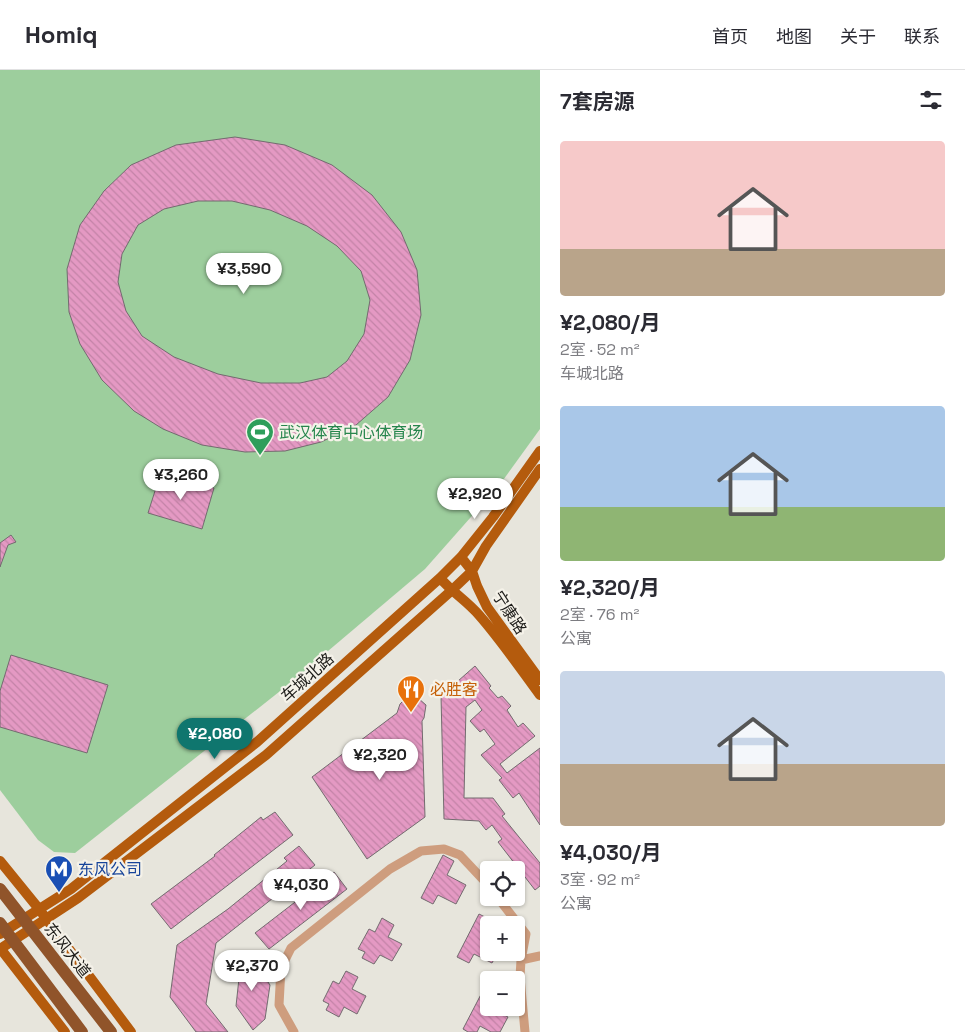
<!DOCTYPE html>
<html lang="zh">
<head>
<meta charset="utf-8">
<style>
	body { margin:0; font-family:"Space Grotesk","Noto Sans SC",sans-serif; background:#f7f7f7; color:#2b2b33; height:100vh; display:flex; flex-direction:column; font-size:19px; white-space:nowrap }
	* { box-sizing:border-box; margin:0 }
	p { font-size:16px; color:#7c7c81 }
	.icon { flex:none; width:28px; height:28px; fill:none; stroke:currentColor; stroke-width:2; stroke-linecap:round; stroke-linejoin:round }
	.map { position:relative; flex:1; overflow:hidden }
	.panel { display:flex; flex-direction:column; background:#fff; width:425px }
	.panel>* { flex:none }
	.fabs { position:absolute; left:480px; top:791px; display:grid; gap:10px }
	.fabs a { display:grid; place-items:center; width:45px; height:45px; border-radius:5px; background:#fff; box-shadow:0 1px 4px #0004; font-size:25px }
	.price { position:absolute; translate:-50% -42px; padding:0 11px; border-radius:18px; background:#fff; color:#222; font-size:16px; line-height:32px; filter:drop-shadow(0 1px 2px #0008) }
	.price::after { content:''; position:absolute; left:50%; top:30px; width:15px; height:11px; margin-left:-8px; background:inherit; clip-path:polygon(0 0,100% 0,50% 100%) }
	.price.selected { background:#0f766e; color:#fff }
	ul { padding:0; list-style:none }
	li { display:grid; align-content:center; gap:10px; height:265px; padding:0 20px }
	li span { display:grid; place-items:center; height:155px; border-radius:5px; color:#555 }
	li>.icon { margin-inline-start:auto }
	span .icon { width:90px; height:90px; fill:#fffc; stroke-width:1 }
	li b { font-size:21px }
	h2 { display:flex; justify-content:space-between; align-items:center; height:60px; padding:0 20px; font-size:21px }
	header { display:flex; align-items:center; gap:30px; box-sizing:border-box; height:70px; padding:0 25px; background:#fff; border-bottom:1px solid #e1e1e2 }
	header strong { font-size:24px }
	nav { display:flex; gap:28px; margin-inline-start:auto; font-size:18px }
	main { display:flex; flex:1; min-height:0 }
	.map>svg:first-child { display:block }
	.grass { fill:#9dce9d }
	.building { fill:url(#building-back-hatch); stroke:#736b6f; fill-rule:evenodd }
	.lines { fill:none; stroke-linecap:round; stroke-linejoin:round }
	.minor { stroke:#ce9d7e; stroke-width:9 }
	.major { stroke:#b45b0d; stroke-width:10 }
	.highway-bridge { stroke:#90542a; stroke-width:12 }
	.labels { text-anchor:middle; stroke-width:4.5; stroke-linejoin:round; paint-order:stroke }
	.leisure-label { font-size:16px; fill:#27864d; stroke:#f5f2e9; text-anchor:start }
	.street-label { font-size:16px; fill:#1c1b18; stroke:#f5f2e9 }
	.food-label { font-size:16px; fill:#c56008; stroke:#f5f2e9; text-anchor:start }
	.transit-label { font-size:16px; fill:#164399; stroke:#f5f2e9; text-anchor:start }
</style>
</head>
<body>
<header>
<strong>Homiq</strong>
<nav><a>首页</a><a>地图</a><a>关于</a><a>联系</a></nav>
</header>
<main>
<div class="map">
<svg width="540" height="962" viewBox="0 0 540 962">
	<defs>
		<pattern id="building-back-hatch" width="6" height="6" patternUnits="userSpaceOnUse" patternTransform="scale(1.25)"><rect width="6" height="6" fill="#e499c3"/><path d="M-1 5l2 2M0 0l6 6M5-1l2 2" fill="none" stroke="#c383a7"/></pattern>
	</defs>
	<rect width="100%" height="100%" fill="#e7e5dc"/>
	<path class="grass" d="M0,0H540V359L501,413L425,499L289,614L75,783L54,782L38,770L0,720Z"/>
	<path class="building" d="M235,67L285,75L332,95L372,125L401,162L417,200L421,245L410,290L388,327L356,355L321,372L285,381L245,382L202,375L163,359L134,341L102,310L80,274L69,242L67,199L80,155L104,121L131,95L176,75ZM198,131H232L270,140L307,156L337,176L361,201L370,230L364,264L347,291L327,307L300,313H261L218,304L174,287L142,266L126,241L118,212L122,184L138,155L164,139Z
		M161,402L214,418L202,459L148,443Z
		M11,465L16,472L8,475L0,497V473Z
		M11,585L108,615L87,683L0,657V621Z
		M475,596L491,616L489,618L498,628L502,626L511,636L507,640L518,657L523,653L535,666L500,694L507,703L540,678V755L519,723L513,728L499,710L502,708L481,685L495,674L484,659L480,662L470,651L482,640L475,630L466,637L464,728H493L505,744L502,746L540,793V816L535,820L498,772L502,769L492,755L486,760L479,751L444,749L441,626Z
		M407,627L418,628L426,635L424,648L422,651L425,747L367,789L312,707L397,643L400,634Z
		M275,742L293,765L171,859L151,834L215,786L214,785L261,747L263,750Z
		M299,776L315,795L216,873L206,934L228,962H196L170,927L177,875L228,839L287,791L284,788Z
		M443,785L454,791L447,805L466,815L456,834L438,825L433,834L421,828Z
		M334,802L347,819L269,879L255,863Z
		M479,844L491,850L483,864L489,867V882H498L492,893L474,884L469,893L457,887Z
		M382,848L394,855L388,867L402,874L392,891L380,885L374,894L362,888L365,882L358,879L369,859L375,862Z
		M249,884L270,915L265,949L253,960L236,936L240,899L236,894Z
		M346,901L358,907L352,919L366,926L357,944L344,937L339,947L326,940L329,934L323,931L333,911L339,914Z
		M489,909V938L508,947L500,962H491L480,956L477,962H468L463,959Z"/>
	<g class="lines">
		<path class="minor" d="M498,828L526,864L521,890L520,907L525,962
			M521,890L540,886
			M294,962L279,935L281,898L291,878L390,799L421,781L444,779L460,785L489,816"/>
		<path class="major" d="M461,487L472,501L477,516L487,537L540,610
			M440,508C452,522 467,531 479,545C501,570 520,598 540,625
			M0,791L39,839L131,962
			M0,864L71,819L257,672L440,508L461,487L493,447L540,381
			M0,878L65,962
			M0,879L78,828L266,685L451,521L472,501L486,476L540,399"/>
		<path class="highway-bridge" d="M0,819L111,962
			M0,853L82,962"/>
	</g>
	<defs>
		<g id="stadium-pin" transform="scale(1.4375)"><path d="M0 17L-7.5 6A9.5 9.5 0 1 1 7.5 6Z" fill="#2e9e5b" stroke="#f5f2e9"/><path d="M0-5a6.5 5 0 1 0 0 10a6.5 5 0 1 0 0-10ZM-3.5-1.8h7v3.6h-7Z" fill="#fff"/></g>
		<g id="restaurant-pin" transform="scale(1.4375)"><path d="M0 17L-7.5 6A9.5 9.5 0 1 1 7.5 6Z" fill="#e8710a" stroke="#f5f2e9"/><path d="M-5-6h1v4h1v-4h1v4h1v-4h1v5L-1.5 .5V6h-2V.5L-5-1ZM5-6V6H3V1.5H1.5Q1.5-4 5-6Z" fill="#fff"/></g>
		<g id="metro-pin" transform="scale(1.4375)"><path d="M0 17L-7.5 6A9.5 9.5 0 1 1 7.5 6Z" fill="#1a4fb4" stroke="#f5f2e9"/><path d="M-5.5 5V-5H-3L0 0L3-5H5.5V5H3V-.5L0 4L-3-.5V5Z" fill="#fff"/></g>
	</defs>
	<g fill-rule="evenodd">
		<use href="#stadium-pin" x="260" y="362"/>
		<use href="#restaurant-pin" x="411" y="619"/>
		<use href="#metro-pin" x="59" y="799"/>
	</g>
	<g class="labels">
		<g class="leisure-label">
			<text x="279" y="368">武汉体育中心体育场</text>
		</g>
		<g class="street-label">
			<text transform="translate(510 542) rotate(57)" y="6">宁康路</text>
			<text transform="translate(307 607) rotate(-42)" y="6">车城北路</text>
			<text transform="translate(68 880) rotate(52)" y="6">东风大道</text>
		</g>
		<g class="food-label">
			<text x="430" y="625">必胜客</text>
		</g>
		<g class="transit-label">
			<text x="78" y="805">东风公司</text>
		</g>
	</g>
</svg>
<div class="fabs">
<a><svg class="icon" aria-label="locate" viewBox="0 0 24 24"><circle cx="12" cy="12" r="6"/><path d="M12 2v4M12 18v4M2 12h4M18 12h4"/></svg></a>
<a>+</a>
<a>−</a>
</div>
<b class="price" style="left:244px;top:225px">¥3,590</b>
<b class="price" style="left:181px;top:431px">¥3,260</b>
<b class="price" style="left:475px;top:450px">¥2,920</b>
<b class="price selected" style="left:215px;top:690px">¥2,080</b>
<b class="price" style="left:380px;top:711px">¥2,320</b>
<b class="price" style="left:301px;top:841px">¥4,030</b>
<b class="price" style="left:252px;top:922px">¥2,370</b>
</div>
<section class="panel">
<h2>7套房源<svg class="icon" aria-label="filters" viewBox="0 0 24 24"><path d="M4 7h16M4 17h16"/><circle cx="9" cy="7" r="2"/><circle cx="15" cy="17" r="2"/></svg></h2>
<ul>
<li><span style="background:linear-gradient(#f6c9c9 70%,#b9a48a 0)"><svg class="icon" aria-label="home" viewBox="0 0 24 24"><path d="M3 11l9-7 9 7M6 9v11h12V9"/></svg></span><div><b>¥2,080/月</b><p>2室 · 52 m²</p><p>车城北路</p></div></li>
<li><span style="background:linear-gradient(#a9c7e8 65%,#8fb573 0)"><svg class="icon" aria-label="home" viewBox="0 0 24 24"><path d="M3 11l9-7 9 7M6 9v11h12V9"/></svg></span><div><b>¥2,320/月</b><p>2室 · 76 m²</p><p>公寓</p></div></li>
<li><span style="background:linear-gradient(#c9d6e8 60%,#b9a48a 0)"><svg class="icon" aria-label="home" viewBox="0 0 24 24"><path d="M3 11l9-7 9 7M6 9v11h12V9"/></svg></span><div><b>¥4,030/月</b><p>3室 · 92 m²</p><p>公寓</p></div></li>
</ul>
</section>
</main>
</body>
</html>
